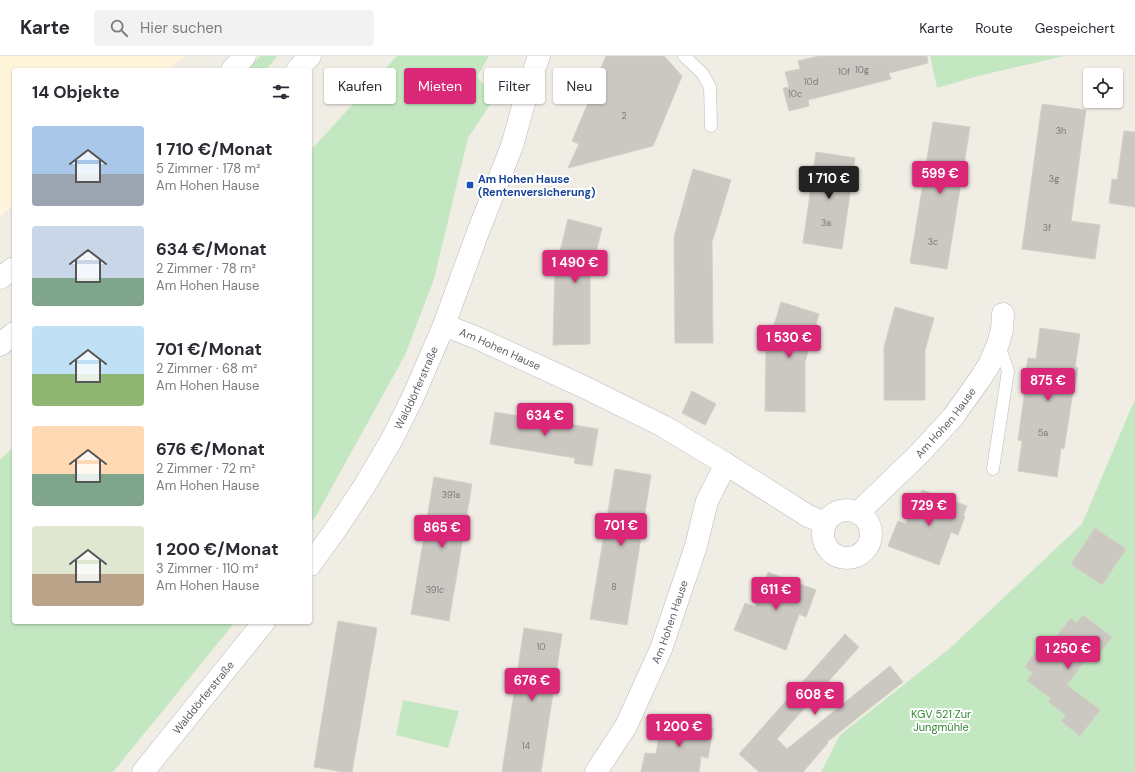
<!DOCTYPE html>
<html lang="de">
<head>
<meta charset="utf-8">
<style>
	body { margin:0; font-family:"DM Sans",sans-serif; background:#f2f2f3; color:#2b2b33; height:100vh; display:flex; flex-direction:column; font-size:15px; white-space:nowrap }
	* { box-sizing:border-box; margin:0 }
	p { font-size:13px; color:#7c7c81 }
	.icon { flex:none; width:22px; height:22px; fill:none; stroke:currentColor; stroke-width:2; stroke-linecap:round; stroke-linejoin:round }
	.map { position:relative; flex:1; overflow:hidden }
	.drawer { position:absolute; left:12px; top:12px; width:300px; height:556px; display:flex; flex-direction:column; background:#fff; border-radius:4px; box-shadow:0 1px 3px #0004 }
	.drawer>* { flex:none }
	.banner { position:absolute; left:324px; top:12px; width:380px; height:36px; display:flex; gap:8px }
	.tools { position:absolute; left:1083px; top:12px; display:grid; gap:8px }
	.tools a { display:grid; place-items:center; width:40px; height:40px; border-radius:4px; background:#fff; box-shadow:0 1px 3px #0004; font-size:20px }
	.price { position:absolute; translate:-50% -34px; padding:0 9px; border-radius:4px; background:#db2777; color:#fff; font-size:13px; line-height:26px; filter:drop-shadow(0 1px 2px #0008) }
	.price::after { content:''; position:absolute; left:50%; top:24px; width:12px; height:9px; margin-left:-6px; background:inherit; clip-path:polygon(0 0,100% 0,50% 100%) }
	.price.active { background:#222; color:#fff }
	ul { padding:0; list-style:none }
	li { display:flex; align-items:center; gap:12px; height:100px; padding:0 20px }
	li span { display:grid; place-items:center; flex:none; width:112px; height:80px; border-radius:4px; color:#555 }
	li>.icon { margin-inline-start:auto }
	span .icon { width:48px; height:48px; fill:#fffc; stroke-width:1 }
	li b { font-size:17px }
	h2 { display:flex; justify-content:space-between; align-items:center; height:48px; padding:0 20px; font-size:17px }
	.chip { padding:0 14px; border-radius:4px; background:#fff; box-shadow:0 1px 3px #0004; font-size:14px; line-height:36px }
	.chip.active { background:#db2777; color:#fff }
	header { display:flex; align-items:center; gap:24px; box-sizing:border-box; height:56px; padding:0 20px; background:#fff; border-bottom:1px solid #e1e1e2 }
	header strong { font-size:19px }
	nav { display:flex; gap:22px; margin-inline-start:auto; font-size:14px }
	.search { width:280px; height:36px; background:#f2f2f3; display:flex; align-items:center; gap:10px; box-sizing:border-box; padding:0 14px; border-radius:4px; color:#7c7c81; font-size:15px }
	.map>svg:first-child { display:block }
	.commercial { fill:#fff5db }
	.green { fill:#c3e8c1 }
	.building { fill:#cbc8c2; stroke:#d5cfc3 }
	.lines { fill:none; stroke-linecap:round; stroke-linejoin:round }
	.lane-casing { stroke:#b8bbbf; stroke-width:13 }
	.street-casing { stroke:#b8bbbf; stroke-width:23 }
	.secondary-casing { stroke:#b7babf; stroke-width:23 }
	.lane { stroke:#fff; stroke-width:12 }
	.street { stroke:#fff; stroke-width:22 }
	.secondary { stroke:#fff; stroke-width:22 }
	.transit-dot { fill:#1a4fb4; stroke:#fff; stroke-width:1.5 }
	.labels { text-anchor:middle; stroke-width:4; stroke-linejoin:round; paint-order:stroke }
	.number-label { font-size:9px; fill:#787b7d }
	.transit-label { font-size:11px; font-weight:bold; fill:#164399; stroke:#fff; text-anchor:start }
	.street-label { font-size:11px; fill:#5d6166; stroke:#fff }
	.park-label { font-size:11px; fill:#338734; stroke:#fff }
</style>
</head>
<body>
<header>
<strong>Karte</strong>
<div class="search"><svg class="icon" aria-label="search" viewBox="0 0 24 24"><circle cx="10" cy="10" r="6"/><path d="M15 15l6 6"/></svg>Hier suchen</div>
<nav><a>Karte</a><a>Route</a><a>Gespeichert</a></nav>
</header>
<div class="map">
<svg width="1135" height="716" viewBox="0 0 1135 716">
	<rect width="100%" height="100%" fill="#f0ede5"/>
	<path class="commercial" d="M0,0H185L168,14H14V148L0,161Z"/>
	<path class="green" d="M260,0H277L266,14H247Z
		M397,0H489L477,21L495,41L468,82L434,223L405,299L316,460L310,468V95Z
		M930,0H1064L978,20L937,32Z
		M1135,345V716H821L840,679L949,593L1082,468L1132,350Z
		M14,391V566H235L113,716H0V404Z
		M403,644L459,655L448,692L396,679Z"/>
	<path class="building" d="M606,0H664L682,20L653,90L568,112L579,88L572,85L588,47H586L600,12H601Z
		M819,0H927L928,7L889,17L891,23L808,44L809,50L789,55L783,32L789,31L785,16L800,13L798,5Z
		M1042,48L1086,54L1071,165L1100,169L1095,203L1022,193Z
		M933,66L970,71L947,213L910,207Z
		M1124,75L1135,76V151L1109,147L1112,123L1117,124Z
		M816,96L855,102L842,193L803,187Z
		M693,113L731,124L712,186L713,287H675L674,181Z
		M568,163L602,172L590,221V288L553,289L555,216Z
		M781,246L819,258L805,306V356L765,355L766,296Z
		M895,251L934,262L925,294V344H884V291Z
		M1040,272L1080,278L1075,311L1078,312L1074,335H1073L1064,393L1061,392L1057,421L1018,415L1022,385L1018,384L1026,327L1024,326L1028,302L1036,303Z
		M692,335L716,348L705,369L682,357Z
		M495,356L598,373L592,410L574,407L575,402L490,388Z
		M615,413L651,419L627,569L590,563Z
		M434,421L472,428L449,565L411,558Z
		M922,434L967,450L963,460H965L958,479L951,476L939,509L888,490L898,465L906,468L916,441L919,442Z
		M1095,472L1126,493L1102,529L1071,508Z
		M768,516L816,534L806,561L799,558L786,594L734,574L745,547L755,551Z
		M1083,559L1112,581L1096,602L1090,597L1067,629L1100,654L1080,680L1061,665L1066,659L1048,646L1051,642L1027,625L1033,617L1025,611L1042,586L1048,591L1071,562L1076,567Z
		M338,565L377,572L352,716H343L314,711Z
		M524,572L562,578L543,703L541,716H502Z
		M845,578L859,591L777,683L787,693L890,610L903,626L827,686L828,687L803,716H759L739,698Z
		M662,663L713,673L708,702L701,700L699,716H641L645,697L656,698Z"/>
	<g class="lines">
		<g class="lane-casing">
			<path id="lane" d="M684,0L702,17L710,31L711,70
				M993,413L1008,315L999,289"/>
		</g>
		<g class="street-casing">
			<g id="street">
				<path id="s1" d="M444,269L477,282L582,330L663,370L726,408L808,460L825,467"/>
				<circle cx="847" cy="478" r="24"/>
				<path id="s2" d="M858,457L919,398L953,361L980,323L989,309L998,288L1002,274L1003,258"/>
				<path id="s3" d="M596,716L626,670L661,593L696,490L707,445L726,408"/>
			</g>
		</g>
		<g class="secondary-casing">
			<g id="secondary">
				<path d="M232,14L245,0"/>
				<path d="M297,14L310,0"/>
				<path d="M0,222L14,212"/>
				<path d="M0,289L14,277"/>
				<path id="s4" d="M310,509L336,473L365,429L392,383L413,341L444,269L478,176L512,90L529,29L539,0"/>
				<path id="s5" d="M143,716L264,566"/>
			</g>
		</g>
		<use href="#lane" class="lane"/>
		<use href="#street" class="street"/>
		<use href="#secondary" class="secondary"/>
	</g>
	<rect class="transit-dot" x="466" y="125" width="8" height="8" rx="2"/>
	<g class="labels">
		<g class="number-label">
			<text x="862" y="17">10g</text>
			<text x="844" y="19">10f</text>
			<text x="811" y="29">10d</text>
			<text x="795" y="41">10c</text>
			<text x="624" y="63">2</text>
			<text x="1061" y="78">3h</text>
			<text x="1054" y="126">3g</text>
			<text x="826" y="170">3a</text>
			<text x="1047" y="175">3f</text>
			<text x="933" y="189">3c</text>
			<text x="1043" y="380">5a</text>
			<text x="451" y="442">391a</text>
			<text x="614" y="534">8</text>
			<text x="435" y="537">391c</text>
			<text x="541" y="594">10</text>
			<text x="526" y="693">14</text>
		</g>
		<g class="transit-label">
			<text x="478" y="127">Am Hohen Hause<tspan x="478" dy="13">(Rentenversicherung)</tspan></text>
		</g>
		<g class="street-label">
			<text dy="4" stroke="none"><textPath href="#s1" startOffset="61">Am Hohen Hause</textPath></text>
			<text dy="4" stroke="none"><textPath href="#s4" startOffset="207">Walddörferstraße</textPath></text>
			<text dy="4" stroke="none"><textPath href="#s2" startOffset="126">Am Hohen Hause</textPath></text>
			<text dy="4" stroke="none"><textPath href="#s3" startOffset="168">Am Hohen Hause</textPath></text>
			<text dy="4" stroke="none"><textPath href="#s5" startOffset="96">Walddörferstraße</textPath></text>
		</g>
		<g class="park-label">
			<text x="941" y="662">KGV 521 Zur<tspan x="941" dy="13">Jungmühle</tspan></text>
		</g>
	</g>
</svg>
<div class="tools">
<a><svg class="icon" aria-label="locate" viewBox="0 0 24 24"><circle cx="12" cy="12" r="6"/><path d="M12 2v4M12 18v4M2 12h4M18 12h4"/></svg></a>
</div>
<b class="price" style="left:940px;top:139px">599 €</b>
<b class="price active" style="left:829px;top:144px">1 710 €</b>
<b class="price" style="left:575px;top:228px">1 490 €</b>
<b class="price" style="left:789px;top:303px">1 530 €</b>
<b class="price" style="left:1048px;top:346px">875 €</b>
<b class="price" style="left:545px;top:381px">634 €</b>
<b class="price" style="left:929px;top:471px">729 €</b>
<b class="price" style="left:621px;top:491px">701 €</b>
<b class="price" style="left:442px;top:493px">865 €</b>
<b class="price" style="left:776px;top:555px">611 €</b>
<b class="price" style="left:1068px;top:614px">1 250 €</b>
<b class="price" style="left:532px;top:646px">676 €</b>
<b class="price" style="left:815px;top:660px">608 €</b>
<b class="price" style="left:679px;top:692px">1 200 €</b>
<div class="banner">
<a class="chip">Kaufen</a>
<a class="chip active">Mieten</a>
<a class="chip">Filter</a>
<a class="chip">Neu</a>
</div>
<section class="drawer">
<h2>14 Objekte<svg class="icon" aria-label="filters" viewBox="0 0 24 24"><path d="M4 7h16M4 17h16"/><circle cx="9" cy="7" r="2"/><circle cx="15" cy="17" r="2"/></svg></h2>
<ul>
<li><span style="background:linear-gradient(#a9c7e8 60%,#9aa5b1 0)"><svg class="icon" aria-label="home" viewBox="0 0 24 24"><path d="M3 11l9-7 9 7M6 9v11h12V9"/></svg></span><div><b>1 710 €/Monat</b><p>5 Zimmer · 178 m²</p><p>Am Hohen Hause</p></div></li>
<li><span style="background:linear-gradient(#c9d6e8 65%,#7fa58c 0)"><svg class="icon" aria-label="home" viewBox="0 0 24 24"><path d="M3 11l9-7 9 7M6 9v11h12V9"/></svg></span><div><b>634 €/Monat</b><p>2 Zimmer · 78 m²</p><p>Am Hohen Hause</p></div></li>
<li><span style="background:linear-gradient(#bfe0f5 60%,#8fb573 0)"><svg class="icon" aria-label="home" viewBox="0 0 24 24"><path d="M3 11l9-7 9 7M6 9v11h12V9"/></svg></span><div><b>701 €/Monat</b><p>2 Zimmer · 68 m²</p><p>Am Hohen Hause</p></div></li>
<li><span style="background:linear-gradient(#ffd9b3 60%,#7fa58c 0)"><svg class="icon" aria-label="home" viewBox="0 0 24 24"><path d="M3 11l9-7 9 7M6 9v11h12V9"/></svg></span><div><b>676 €/Monat</b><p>2 Zimmer · 72 m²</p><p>Am Hohen Hause</p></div></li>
<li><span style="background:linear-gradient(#dfe7d0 60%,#b9a48a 0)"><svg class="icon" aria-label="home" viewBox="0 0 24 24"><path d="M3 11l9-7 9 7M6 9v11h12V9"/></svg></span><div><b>1 200 €/Monat</b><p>3 Zimmer · 110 m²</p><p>Am Hohen Hause</p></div></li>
</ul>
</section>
</div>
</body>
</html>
